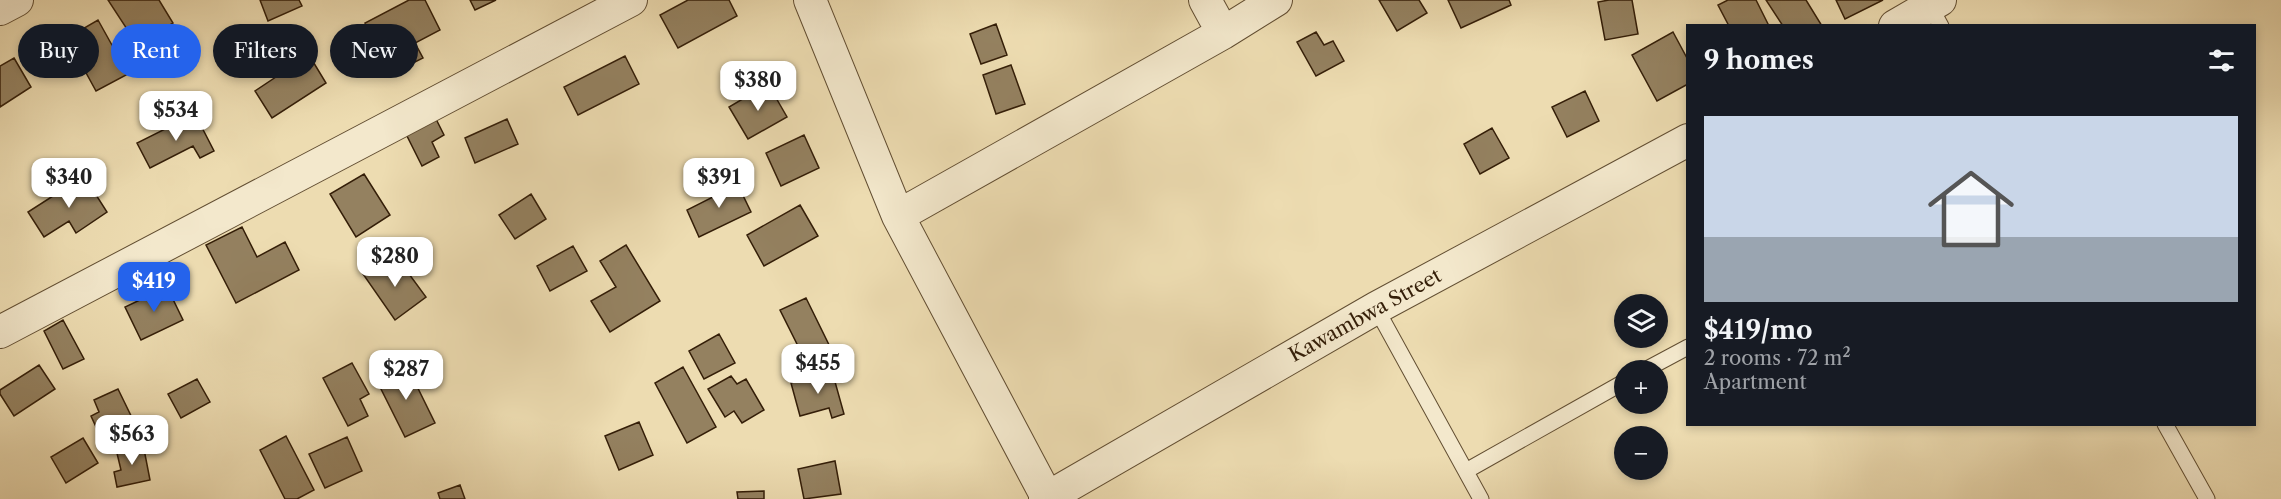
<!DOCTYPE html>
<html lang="en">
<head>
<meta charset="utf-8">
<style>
	body { margin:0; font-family:"Libre Caslon Text",serif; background:#20242c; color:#f1f3f6; height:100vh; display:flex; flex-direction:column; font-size:22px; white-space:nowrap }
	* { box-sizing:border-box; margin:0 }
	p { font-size:20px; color:#9ea1a6 }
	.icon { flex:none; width:33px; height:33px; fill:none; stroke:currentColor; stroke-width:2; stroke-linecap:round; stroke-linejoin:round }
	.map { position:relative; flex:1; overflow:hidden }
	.details { position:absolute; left:1686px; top:24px; width:570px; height:402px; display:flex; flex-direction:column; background:#171b24; border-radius:0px; box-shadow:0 3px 9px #0003 }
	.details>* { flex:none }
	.guide { position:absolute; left:18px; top:24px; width:570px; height:54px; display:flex; gap:12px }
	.buttons { position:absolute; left:1614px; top:294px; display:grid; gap:12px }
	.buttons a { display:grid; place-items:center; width:54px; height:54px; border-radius:50%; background:#171b24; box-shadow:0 3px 9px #0003; font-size:30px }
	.price { position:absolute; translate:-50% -51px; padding:0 14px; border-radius:12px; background:#fff; color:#222; font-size:20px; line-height:39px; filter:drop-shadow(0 2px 3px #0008) }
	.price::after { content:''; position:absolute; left:50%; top:36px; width:18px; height:14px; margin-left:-9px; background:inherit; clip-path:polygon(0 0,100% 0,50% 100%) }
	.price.current { background:#2563eb; color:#fff }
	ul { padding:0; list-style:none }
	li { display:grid; align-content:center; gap:12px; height:318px; padding:0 18px }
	li span { display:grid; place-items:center; height:186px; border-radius:0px; color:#555 }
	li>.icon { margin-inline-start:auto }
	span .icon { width:108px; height:108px; fill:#fffc; stroke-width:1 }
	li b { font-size:26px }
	h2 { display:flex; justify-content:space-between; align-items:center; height:72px; padding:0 18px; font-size:26px }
	.tag { padding:0 21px; border-radius:27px; background:#171b24; box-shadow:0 3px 9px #0003; font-size:21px; line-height:54px }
	.tag.current { background:#2563eb; color:#fff }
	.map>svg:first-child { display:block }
	.building { fill:#948160; stroke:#341e08; stroke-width:1.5 }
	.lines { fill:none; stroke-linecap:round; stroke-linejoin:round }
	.service-casing { stroke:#624e32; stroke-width:17 }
	.minor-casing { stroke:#624e32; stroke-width:34 }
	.service { stroke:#f3e8cc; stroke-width:15 }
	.minor { stroke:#f3e8cc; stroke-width:32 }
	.labels { text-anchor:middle; stroke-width:4.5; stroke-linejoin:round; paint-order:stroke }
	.street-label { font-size:20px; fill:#341e08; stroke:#f3e8cc }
</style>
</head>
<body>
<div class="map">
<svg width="2281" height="499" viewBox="0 0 2281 499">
	<rect width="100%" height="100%" fill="#eddcb1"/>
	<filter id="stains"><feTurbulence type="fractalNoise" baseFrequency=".00333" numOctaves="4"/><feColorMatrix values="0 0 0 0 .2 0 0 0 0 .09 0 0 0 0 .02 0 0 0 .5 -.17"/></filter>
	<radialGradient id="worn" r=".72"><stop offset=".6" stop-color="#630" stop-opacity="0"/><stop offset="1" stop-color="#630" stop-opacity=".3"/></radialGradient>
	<path class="building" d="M108,0H159L173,23L138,46Z
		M260,0H299L302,6L268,21Z
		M409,0H425L440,30L415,43L423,58L391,74L365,23Z
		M470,0H496L475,10Z
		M688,0H729L737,16L678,48L660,15Z
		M1379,0H1419L1427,13L1397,31Z
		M1448,0H1509L1511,5L1461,28Z
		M1609,0H1632L1638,34L1605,40L1598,2Z
		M1728,0H1756L1769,26H1729L1718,5Z
		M1766,0H1806L1822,26H1783Z
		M1836,0H1883L1845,19Z
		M98,20L128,74L96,91L67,38Z
		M996,24L1007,55L981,64L970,34Z
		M1316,32L1324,45L1333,41L1344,61L1316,76L1297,42Z
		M1673,32L1688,60V84L1657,101L1632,55Z
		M309,55L326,83L272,118L255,91Z
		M625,56L639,84L578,115L564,87Z
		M14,58L31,87L0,107V66Z
		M1011,65L1025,104L996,114L983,75Z
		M768,84L787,117L748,139L729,107Z
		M1585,91L1599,121L1567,137L1552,107Z
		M195,114L214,151L200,158L193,146L150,168L137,143Z
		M435,117L444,135L432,142L439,157L422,166L405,132Z
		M507,119L518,144L475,163L465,138Z
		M1492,128L1509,158L1480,174L1464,144Z
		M804,135L819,168L781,186L766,153Z
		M364,174L390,215L356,237L330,194Z
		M84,176L107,212L76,233L69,221L44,237L28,212Z
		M735,179L751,212L699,237L687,210L713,197L710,191Z
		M531,194L546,219L515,239L499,215Z
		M800,205L818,236L764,266L747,235Z
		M242,227L257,257L285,242L299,270L236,303L206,245Z
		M626,245L660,301L610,332L591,301L616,287L600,261Z
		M573,246L587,271L550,291L537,266Z
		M398,259L426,297L395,320L363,274L378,263L383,270Z
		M167,287L183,320L141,340L125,307Z
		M806,298L834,355L809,368L780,310Z
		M63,320L84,359L63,369L44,331Z
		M719,334L735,363L704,379L689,351Z
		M352,363L369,394L360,399L368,416L348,426L323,378Z
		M406,364L435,423L405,437L376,379Z
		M39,365L55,389L14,416L0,394V390Z
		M683,367L716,427L687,443L655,383Z
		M832,371L844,414L832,418L829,408L800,416L791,383Z
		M731,376L737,384L746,379L764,410L742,423L734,411L725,417L708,389Z
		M197,379L210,402L181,418L168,394Z
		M118,389L135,424L102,440L91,416L99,412L94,400Z
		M639,422L653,455L619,470L605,436Z
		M286,436L314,490L297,499H285L260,450Z
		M347,437L362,471L325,488L309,454Z
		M83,438L98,463L66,483L51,457Z
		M143,444L150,480L117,487L114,472L121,470L116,449Z
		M835,461L841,494L804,499L798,469Z
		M460,485L465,499H440L438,493Z
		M764,491V499H738L737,492Z"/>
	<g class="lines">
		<g class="service-casing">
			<path id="service" d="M1930,6L1941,26
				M1376,308L1481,499
				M1645,370L1688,347
				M2165,424L2207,499
				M1466,471L1624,382"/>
		</g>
		<g class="minor-casing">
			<path id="minor" d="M810,0L898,216L1048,499
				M1205,0L1223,33
				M0,9L17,0
				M1895,26L1940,0
				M898,216L1223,33L1276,0
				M0,332L631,0
				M1045,499L1376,308L1688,140"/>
		</g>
		<use href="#service" class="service"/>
		<use href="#minor" class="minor"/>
	</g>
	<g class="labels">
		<g class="street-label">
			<text transform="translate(1365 315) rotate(-29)" y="7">Kawambwa Street</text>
		</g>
	</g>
	<rect width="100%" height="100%" filter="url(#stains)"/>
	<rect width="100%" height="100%" fill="url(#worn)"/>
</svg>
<div class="buttons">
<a><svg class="icon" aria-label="layers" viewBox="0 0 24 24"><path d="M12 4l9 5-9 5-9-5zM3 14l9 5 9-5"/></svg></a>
<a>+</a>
<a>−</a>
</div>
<b class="price" style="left:758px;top:112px">$380</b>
<b class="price" style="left:176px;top:142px">$534</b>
<b class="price" style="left:69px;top:209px">$340</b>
<b class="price" style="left:719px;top:209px">$391</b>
<b class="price" style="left:395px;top:288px">$280</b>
<b class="price current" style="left:154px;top:313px">$419</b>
<b class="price" style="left:818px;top:395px">$455</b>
<b class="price" style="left:406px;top:401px">$287</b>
<b class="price" style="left:132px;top:466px">$563</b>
<div class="guide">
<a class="tag">Buy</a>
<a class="tag current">Rent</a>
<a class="tag">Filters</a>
<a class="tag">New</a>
</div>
<section class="details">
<h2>9 homes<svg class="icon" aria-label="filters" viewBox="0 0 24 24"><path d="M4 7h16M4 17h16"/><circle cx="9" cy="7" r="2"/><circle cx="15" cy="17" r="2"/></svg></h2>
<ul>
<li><span style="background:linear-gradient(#c9d6e8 65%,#9aa5b1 0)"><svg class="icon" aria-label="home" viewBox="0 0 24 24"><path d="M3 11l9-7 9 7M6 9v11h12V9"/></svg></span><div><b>$419/mo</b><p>2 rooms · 72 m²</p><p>Apartment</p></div></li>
</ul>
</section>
</div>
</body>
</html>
